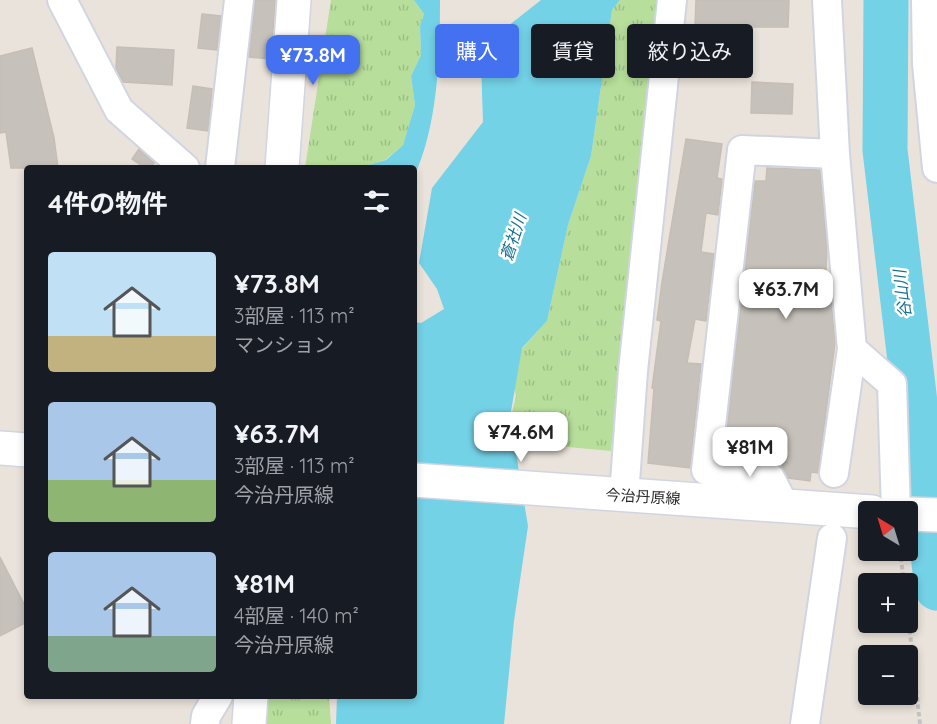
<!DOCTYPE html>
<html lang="ja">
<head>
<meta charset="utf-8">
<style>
	body { margin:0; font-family:Quicksand,"Noto Sans JP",sans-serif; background:#242831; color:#f1f3f6; height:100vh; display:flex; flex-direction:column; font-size:22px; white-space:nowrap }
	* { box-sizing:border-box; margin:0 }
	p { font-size:20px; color:#9ea1a6 }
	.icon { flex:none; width:33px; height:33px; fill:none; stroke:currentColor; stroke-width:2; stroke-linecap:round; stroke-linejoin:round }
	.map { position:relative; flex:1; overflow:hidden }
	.details { position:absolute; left:24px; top:165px; width:393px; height:534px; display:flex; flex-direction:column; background:#171b24; border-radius:6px; box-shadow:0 3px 9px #0003 }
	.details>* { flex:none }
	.hud { position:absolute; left:435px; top:24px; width:411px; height:54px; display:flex; gap:12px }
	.needle { width:39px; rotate:322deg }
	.buttons { position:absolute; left:858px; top:501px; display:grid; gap:12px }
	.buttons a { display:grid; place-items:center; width:60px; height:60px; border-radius:6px; background:#171b24; box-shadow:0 3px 9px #0003; font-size:30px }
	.price { position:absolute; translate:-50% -51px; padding:0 14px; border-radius:12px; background:#fff; color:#222; font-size:20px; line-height:39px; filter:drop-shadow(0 2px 3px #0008) }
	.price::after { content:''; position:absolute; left:50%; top:36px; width:18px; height:14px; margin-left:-9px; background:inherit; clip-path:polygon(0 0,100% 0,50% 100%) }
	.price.current { background:#4471ef; color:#fff }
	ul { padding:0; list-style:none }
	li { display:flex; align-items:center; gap:18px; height:150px; padding:0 24px }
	li span { display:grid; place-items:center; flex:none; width:168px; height:120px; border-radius:6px; color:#555 }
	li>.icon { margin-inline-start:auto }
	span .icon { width:72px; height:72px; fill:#fffc; stroke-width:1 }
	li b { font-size:26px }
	h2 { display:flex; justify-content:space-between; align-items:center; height:72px; padding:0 24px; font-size:26px }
	.chip { padding:0 21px; border-radius:6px; background:#171b24; box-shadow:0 3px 9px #0003; font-size:21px; line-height:54px }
	.chip.current { background:#4471ef; color:#fff }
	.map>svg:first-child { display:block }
	.grass { fill:url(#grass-tufts) }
	.water { fill:#74d2e7 }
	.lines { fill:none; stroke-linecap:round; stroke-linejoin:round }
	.river { stroke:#74d2e7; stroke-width:45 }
	.building { fill:#c6c1ba; stroke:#c6beb5; stroke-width:1.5 }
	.street-casing { stroke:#d1d5e1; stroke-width:32 }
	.secondary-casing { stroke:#d1d5e1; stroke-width:36 }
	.path { stroke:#c3c3c3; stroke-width:4; stroke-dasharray:4.5 3; stroke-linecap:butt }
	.street { stroke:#fff; stroke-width:28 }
	.secondary { stroke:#fff; stroke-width:33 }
	.labels { text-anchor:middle; stroke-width:5; stroke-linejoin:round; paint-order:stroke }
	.street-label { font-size:15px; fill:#292929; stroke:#fff }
	.water-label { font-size:16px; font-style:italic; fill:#157091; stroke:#fff }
</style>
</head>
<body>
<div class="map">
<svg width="937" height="724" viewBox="0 0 937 724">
	<defs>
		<pattern id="grass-tufts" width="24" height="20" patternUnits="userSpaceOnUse" patternTransform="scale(1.5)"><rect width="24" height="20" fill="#b7de9b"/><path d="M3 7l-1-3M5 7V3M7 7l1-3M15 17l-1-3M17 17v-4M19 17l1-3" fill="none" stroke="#9dbe86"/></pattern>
	</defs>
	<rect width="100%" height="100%" fill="#eae3db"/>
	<path class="grass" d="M331,0H414L424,14L420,26L421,55L411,76L415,105L403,145L385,160L358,168H305Z
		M620,0H664L611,451L514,442L506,435L516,397L510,362L547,321L568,225L591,156L612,10Z
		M262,696H329L331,724H260Z"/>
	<path class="water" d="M414,0H440C440,56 438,125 414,177V168H358L386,160L403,145L415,105L411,76L421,55L420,26L424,14Z
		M541,0H620L612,10L591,156L568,225L547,321L522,348L510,417L528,526L514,621L504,724H336L337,696H414V322L421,323L444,309L437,289L419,263L432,188L483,122L481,62L508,26Z"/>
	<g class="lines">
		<path class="river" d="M886,0L885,150L937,588"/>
	</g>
	<path class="building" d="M255,0H275L271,59L249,57Z
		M696,0H789L788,27H725L724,64L687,63L690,25L695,26Z
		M202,14L221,16L217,50L198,48Z
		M117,47L174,50L172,85L123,82L116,68Z
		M32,48L54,138L58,168H11L6,132L0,133V56Z
		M752,82L793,84L792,114L751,113Z
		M193,86L212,89L208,131L187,128Z
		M686,139L722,144L717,178L722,179L718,215L706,213L701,252L714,254L706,321L695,319L687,363L701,364L690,468L648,463L654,388H652L661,321L657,320L662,282Z
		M139,149L154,163L150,168H145L132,159Z
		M767,168L820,170L827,248L825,289H830L835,343L818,473L811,472L810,481L788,478L782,468L787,440L776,438L777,432L727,427L755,181H766Z
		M0,557L27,610V622L0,636Z"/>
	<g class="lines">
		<g class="street-casing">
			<path id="street" d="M62,0L119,110L185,168
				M827,0L835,154
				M926,0L927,64L937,168
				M220,168L239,0
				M852,349L892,384L896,512
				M624,496L633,371L672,0
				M784,505L770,478L706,470L742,150L835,154L852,349L834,473
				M205,724L206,716L218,696
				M805,724L832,538"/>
		</g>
		<g class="secondary-casing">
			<path id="secondary" d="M282,168L294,0
				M0,448L27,450
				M414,480L872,512
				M908,514L937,515
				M249,724L251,696"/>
		</g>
		<path class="path" d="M900,550L904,584
			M908,615L920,724"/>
		<use href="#street" class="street"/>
		<use href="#secondary" class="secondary"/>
	</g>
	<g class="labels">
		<g class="street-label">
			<text transform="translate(643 497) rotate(3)" y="5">今治丹原線</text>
		</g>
		<g class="water-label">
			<text transform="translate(513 237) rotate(-72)" y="6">蒼社川</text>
			<text transform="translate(902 294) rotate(-97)" y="6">谷山川</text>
		</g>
	</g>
</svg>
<div class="buttons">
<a><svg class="needle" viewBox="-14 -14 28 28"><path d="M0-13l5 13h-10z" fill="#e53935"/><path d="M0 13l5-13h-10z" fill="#9ea1a6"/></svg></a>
<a>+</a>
<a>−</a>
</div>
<b class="price current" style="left:313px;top:86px">¥73.8M</b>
<b class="price" style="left:786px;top:320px">¥63.7M</b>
<b class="price" style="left:521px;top:463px">¥74.6M</b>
<b class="price" style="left:750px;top:478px">¥81M</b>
<div class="hud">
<a class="chip current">購入</a>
<a class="chip">賃貸</a>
<a class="chip">絞り込み</a>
</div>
<section class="details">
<h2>4件の物件<svg class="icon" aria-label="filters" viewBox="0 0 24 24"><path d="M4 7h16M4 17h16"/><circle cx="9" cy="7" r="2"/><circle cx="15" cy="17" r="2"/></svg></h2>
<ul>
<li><span style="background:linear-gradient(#bfe0f5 70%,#c2b280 0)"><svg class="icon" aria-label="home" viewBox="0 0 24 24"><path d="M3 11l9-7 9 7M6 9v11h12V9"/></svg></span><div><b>¥73.8M</b><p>3部屋 · 113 m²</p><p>マンション</p></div></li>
<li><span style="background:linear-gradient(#a9c7e8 65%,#8fb573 0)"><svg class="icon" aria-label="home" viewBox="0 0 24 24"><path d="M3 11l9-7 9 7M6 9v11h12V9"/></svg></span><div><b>¥63.7M</b><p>3部屋 · 113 m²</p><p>今治丹原線</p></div></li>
<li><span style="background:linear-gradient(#a9c7e8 70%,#7fa58c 0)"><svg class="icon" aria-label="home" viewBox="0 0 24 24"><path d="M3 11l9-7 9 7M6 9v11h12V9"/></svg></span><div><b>¥81M</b><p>4部屋 · 140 m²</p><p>今治丹原線</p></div></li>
</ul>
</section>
</div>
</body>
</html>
